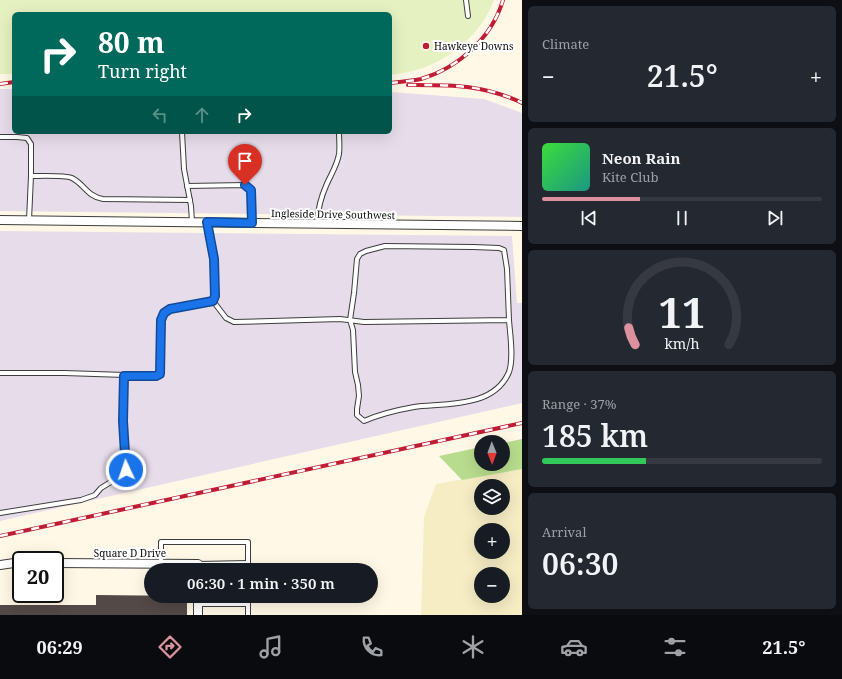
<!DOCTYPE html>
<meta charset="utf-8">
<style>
body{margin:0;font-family:"Noto Serif",serif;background:#242831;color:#f1f3f6;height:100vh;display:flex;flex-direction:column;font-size:15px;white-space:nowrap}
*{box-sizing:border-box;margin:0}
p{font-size:13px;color:#9ea1a6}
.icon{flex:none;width:22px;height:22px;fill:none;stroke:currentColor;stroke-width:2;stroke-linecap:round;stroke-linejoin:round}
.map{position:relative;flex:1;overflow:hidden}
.sheet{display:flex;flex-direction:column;gap:6px;padding:6px;background:#0d0f14;width:320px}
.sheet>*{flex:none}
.banner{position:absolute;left:12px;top:12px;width:380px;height:122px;border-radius:6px;box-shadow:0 4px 16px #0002;background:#00695c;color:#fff;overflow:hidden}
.needle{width:26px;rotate:179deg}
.tools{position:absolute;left:474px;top:435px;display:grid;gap:8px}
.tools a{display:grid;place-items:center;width:36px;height:36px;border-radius:50%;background:#171b24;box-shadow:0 4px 16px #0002;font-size:20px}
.speed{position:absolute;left:12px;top:551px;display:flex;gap:8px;font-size:20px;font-weight:700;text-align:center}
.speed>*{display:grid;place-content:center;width:52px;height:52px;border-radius:50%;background:#171b24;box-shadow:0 4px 16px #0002;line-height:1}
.speed .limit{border:2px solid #111;border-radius:6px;background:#fff;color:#111}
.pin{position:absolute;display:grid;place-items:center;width:34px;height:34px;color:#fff;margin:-41px -17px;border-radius:50% 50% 50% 0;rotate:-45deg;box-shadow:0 0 4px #0007}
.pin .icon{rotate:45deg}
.me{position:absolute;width:44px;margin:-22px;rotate:357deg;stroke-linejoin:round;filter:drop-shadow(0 0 3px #0008)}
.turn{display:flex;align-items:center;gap:14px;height:84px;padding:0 20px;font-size:18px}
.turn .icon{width:52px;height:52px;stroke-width:2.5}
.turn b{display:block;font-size:28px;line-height:34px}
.lanes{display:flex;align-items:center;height:38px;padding:0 20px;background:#0003;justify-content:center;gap:20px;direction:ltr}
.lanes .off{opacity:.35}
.big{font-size:30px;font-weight:600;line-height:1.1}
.sheet .card{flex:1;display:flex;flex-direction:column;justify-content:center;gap:6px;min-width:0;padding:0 14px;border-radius:6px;background:#242831}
.sheet .dial{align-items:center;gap:0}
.dial svg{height:104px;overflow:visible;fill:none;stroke:#363941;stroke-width:7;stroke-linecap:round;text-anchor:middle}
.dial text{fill:#f1f3f6;stroke:none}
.song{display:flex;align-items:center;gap:12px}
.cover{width:48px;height:48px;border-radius:6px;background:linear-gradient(135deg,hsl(120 70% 55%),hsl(170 70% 35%))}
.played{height:4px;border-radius:2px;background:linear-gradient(90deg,#db929e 35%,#363941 35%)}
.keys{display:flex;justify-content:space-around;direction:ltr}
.heat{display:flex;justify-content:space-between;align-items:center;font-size:22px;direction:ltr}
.charge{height:6px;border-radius:3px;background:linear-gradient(90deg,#34c759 37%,#363941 0)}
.trip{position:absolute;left:144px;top:563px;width:234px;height:40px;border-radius:20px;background:#171b24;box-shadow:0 4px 16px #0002;font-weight:600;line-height:40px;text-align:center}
.tabs{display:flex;height:64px;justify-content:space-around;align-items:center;background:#090b0e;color:#9ea1a6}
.tabs .icon{width:28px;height:28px}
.tabs .selected{color:#db929e}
.tabs b{font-size:18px;color:#f1f3f6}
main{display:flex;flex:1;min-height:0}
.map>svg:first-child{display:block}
.industrial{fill:#e7dcea}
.farmland{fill:#f6edc5;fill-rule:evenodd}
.forest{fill:#b8dc8d}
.pitch{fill:#e5f1c1}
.building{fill:#534946}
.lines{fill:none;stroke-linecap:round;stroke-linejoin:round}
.lane-casing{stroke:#3d3d3d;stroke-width:6}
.street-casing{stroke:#3d3d3d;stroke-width:10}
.lane{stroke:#fff;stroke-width:4}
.street{stroke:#fff;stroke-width:8}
.rail-casing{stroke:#c01c33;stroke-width:4}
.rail{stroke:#fff;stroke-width:2.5;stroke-dasharray:8;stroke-linecap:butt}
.route-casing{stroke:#114b97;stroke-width:10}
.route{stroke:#1a73e8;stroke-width:7}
.poi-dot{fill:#c01c33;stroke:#fff;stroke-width:1.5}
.labels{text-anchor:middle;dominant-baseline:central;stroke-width:4;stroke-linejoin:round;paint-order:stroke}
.poi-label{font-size:10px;fill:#0a0a0a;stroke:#fff;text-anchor:start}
.street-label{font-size:10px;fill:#0a0a0a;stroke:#fff}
</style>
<main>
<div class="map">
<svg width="522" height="615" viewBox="0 0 522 615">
<rect width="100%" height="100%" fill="#fff8e6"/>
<g class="industrial">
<polygon points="0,89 14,89 14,132 390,132 390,92 484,99 522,113 522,217 0,211"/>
<polygon points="0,231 512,236 517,303 522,303 522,403 0,521"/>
</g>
<path class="farmland" d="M522,469V615H421L424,517L436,484ZM481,486H503V508H481ZM481,530H503V552H481ZM481,574H503V596H481Z"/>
<polygon class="forest" points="522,439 522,469 462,480 439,456 481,447 481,464 503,464 503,443"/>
<path class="pitch" d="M0,0H494C482,32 455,56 423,68C413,72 401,73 390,75V14H14V74H0Z"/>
<polygon class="building" points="96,595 187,596 187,615 0,615 0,605 96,605"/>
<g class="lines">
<defs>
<g id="lane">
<polyline points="466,0 468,16"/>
<polyline points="182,132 184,169 191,206 192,222"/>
<polyline points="0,137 17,137 27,138 31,144 31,176"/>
<polyline points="187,186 245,185 251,190 252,223"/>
<path d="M29,220L31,176C40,176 65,175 72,178C84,184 88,197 103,199L190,200"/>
<polyline points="207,222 214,259 215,296 213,301"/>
<path d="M317,223C318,210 320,199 326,186C330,176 337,166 339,154C340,147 339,139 339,132"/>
<path d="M213,301L226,318L234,322L340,319L364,322L509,320C510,334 514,358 509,372C494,408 446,403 414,407C397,410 380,414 364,421L357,415V409L359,396L358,385L355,372L353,330L350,320L354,293L357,259L360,254L366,251L385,246L473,247L499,248L504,250L507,269L509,320"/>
<polyline points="0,373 64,373 156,376 160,373 161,320 164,313 171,309 213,301"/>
<polyline points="0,513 81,500 95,495 101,488 124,474 126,470 123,421 124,376"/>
<polyline points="161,563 161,542 248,542 248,570"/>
<polyline points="198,564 248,563"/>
<polyline points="248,596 248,615"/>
<polyline points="198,604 248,604"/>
</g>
<g id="street">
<polyline points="0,220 522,226"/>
<polyline points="55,563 198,564 198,570"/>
<polyline points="0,565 21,562"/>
<polyline points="198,615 198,596"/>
</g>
</defs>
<use href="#lane" class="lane-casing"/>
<use href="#street" class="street-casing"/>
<use href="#lane" class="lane"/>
<use href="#street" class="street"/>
<defs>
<g id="rail">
<path d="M390,83C400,82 411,81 421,79C458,68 492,38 503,0"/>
<polyline points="0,84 14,82"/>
<path d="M408,85C450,85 483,84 522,103"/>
<polyline points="0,536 522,423"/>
</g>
</defs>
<use href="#rail" class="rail-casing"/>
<use href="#rail" class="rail"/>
</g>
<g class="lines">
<defs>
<polyline id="route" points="126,470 123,421 124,376 156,376 160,374 161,320 164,313 170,309 213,301 215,296 214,259 207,222 252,223 251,190 245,185"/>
</defs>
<use href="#route" class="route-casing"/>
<use href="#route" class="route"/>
</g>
<circle class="poi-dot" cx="426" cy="46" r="4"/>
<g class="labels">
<g class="poi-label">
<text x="434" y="46">Hawkeye Downs</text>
</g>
<g class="street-label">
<text transform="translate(333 214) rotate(1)">Ingleside Drive Southwest</text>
<text x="130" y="553">Square D Drive</text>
</g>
</g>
</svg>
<div class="tools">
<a><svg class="needle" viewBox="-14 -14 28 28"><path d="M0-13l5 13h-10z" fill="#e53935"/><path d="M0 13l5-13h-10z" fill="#9ea1a6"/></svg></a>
<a><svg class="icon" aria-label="layers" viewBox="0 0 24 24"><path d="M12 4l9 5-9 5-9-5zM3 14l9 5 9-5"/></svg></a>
<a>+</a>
<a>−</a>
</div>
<div class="speed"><div class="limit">20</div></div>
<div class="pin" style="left:245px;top:185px;background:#d93025"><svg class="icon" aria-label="arrive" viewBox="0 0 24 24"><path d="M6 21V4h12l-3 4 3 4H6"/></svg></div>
<svg class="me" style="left:126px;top:470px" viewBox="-20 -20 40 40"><circle r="17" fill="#1a73e8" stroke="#fff" stroke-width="3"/><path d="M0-11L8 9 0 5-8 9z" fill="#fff"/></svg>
<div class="trip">06:30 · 1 min · 350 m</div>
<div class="banner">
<div class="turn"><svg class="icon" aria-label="right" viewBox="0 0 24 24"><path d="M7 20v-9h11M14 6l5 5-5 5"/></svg><div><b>80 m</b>Turn right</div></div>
<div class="lanes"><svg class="icon off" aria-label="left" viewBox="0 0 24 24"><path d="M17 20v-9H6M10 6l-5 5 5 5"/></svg><svg class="icon off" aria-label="ahead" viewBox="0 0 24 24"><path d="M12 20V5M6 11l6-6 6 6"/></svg><svg class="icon" aria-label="right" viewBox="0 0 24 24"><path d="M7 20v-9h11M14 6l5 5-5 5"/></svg></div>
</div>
</div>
<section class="sheet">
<div class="card"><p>Climate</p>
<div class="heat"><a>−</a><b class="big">21.5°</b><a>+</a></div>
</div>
<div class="card">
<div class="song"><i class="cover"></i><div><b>Neon Rain</b><p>Kite Club</p></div></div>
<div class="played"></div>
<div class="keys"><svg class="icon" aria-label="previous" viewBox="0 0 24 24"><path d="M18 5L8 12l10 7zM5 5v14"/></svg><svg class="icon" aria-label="pause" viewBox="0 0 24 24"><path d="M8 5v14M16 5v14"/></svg><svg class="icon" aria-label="next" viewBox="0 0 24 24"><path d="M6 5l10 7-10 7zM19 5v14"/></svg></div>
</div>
<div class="card dial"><svg viewBox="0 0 100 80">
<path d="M14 69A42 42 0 1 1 86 69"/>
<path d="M14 69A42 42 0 0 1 9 56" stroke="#db929e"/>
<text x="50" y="56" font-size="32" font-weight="700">11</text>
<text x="50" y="72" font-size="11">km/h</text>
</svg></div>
<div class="card"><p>Range · 37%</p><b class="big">185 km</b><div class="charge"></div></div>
<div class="card"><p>Arrival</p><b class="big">06:30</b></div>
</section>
</main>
<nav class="tabs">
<b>06:29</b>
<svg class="icon selected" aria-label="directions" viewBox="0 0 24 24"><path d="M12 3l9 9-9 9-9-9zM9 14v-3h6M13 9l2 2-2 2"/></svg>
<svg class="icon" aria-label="music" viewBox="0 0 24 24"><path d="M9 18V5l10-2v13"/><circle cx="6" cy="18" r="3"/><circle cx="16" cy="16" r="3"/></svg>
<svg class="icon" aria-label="phone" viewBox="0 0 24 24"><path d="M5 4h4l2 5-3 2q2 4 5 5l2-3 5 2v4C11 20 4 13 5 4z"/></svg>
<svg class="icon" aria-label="climate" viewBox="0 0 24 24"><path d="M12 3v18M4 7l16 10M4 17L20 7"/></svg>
<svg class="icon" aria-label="car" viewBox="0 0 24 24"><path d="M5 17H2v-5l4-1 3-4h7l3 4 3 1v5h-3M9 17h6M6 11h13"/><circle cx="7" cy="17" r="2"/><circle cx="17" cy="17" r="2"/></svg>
<svg class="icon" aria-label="filters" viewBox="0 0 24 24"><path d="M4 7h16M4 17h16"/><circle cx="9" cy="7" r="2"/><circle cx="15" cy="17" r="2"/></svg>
<b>21.5°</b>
</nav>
